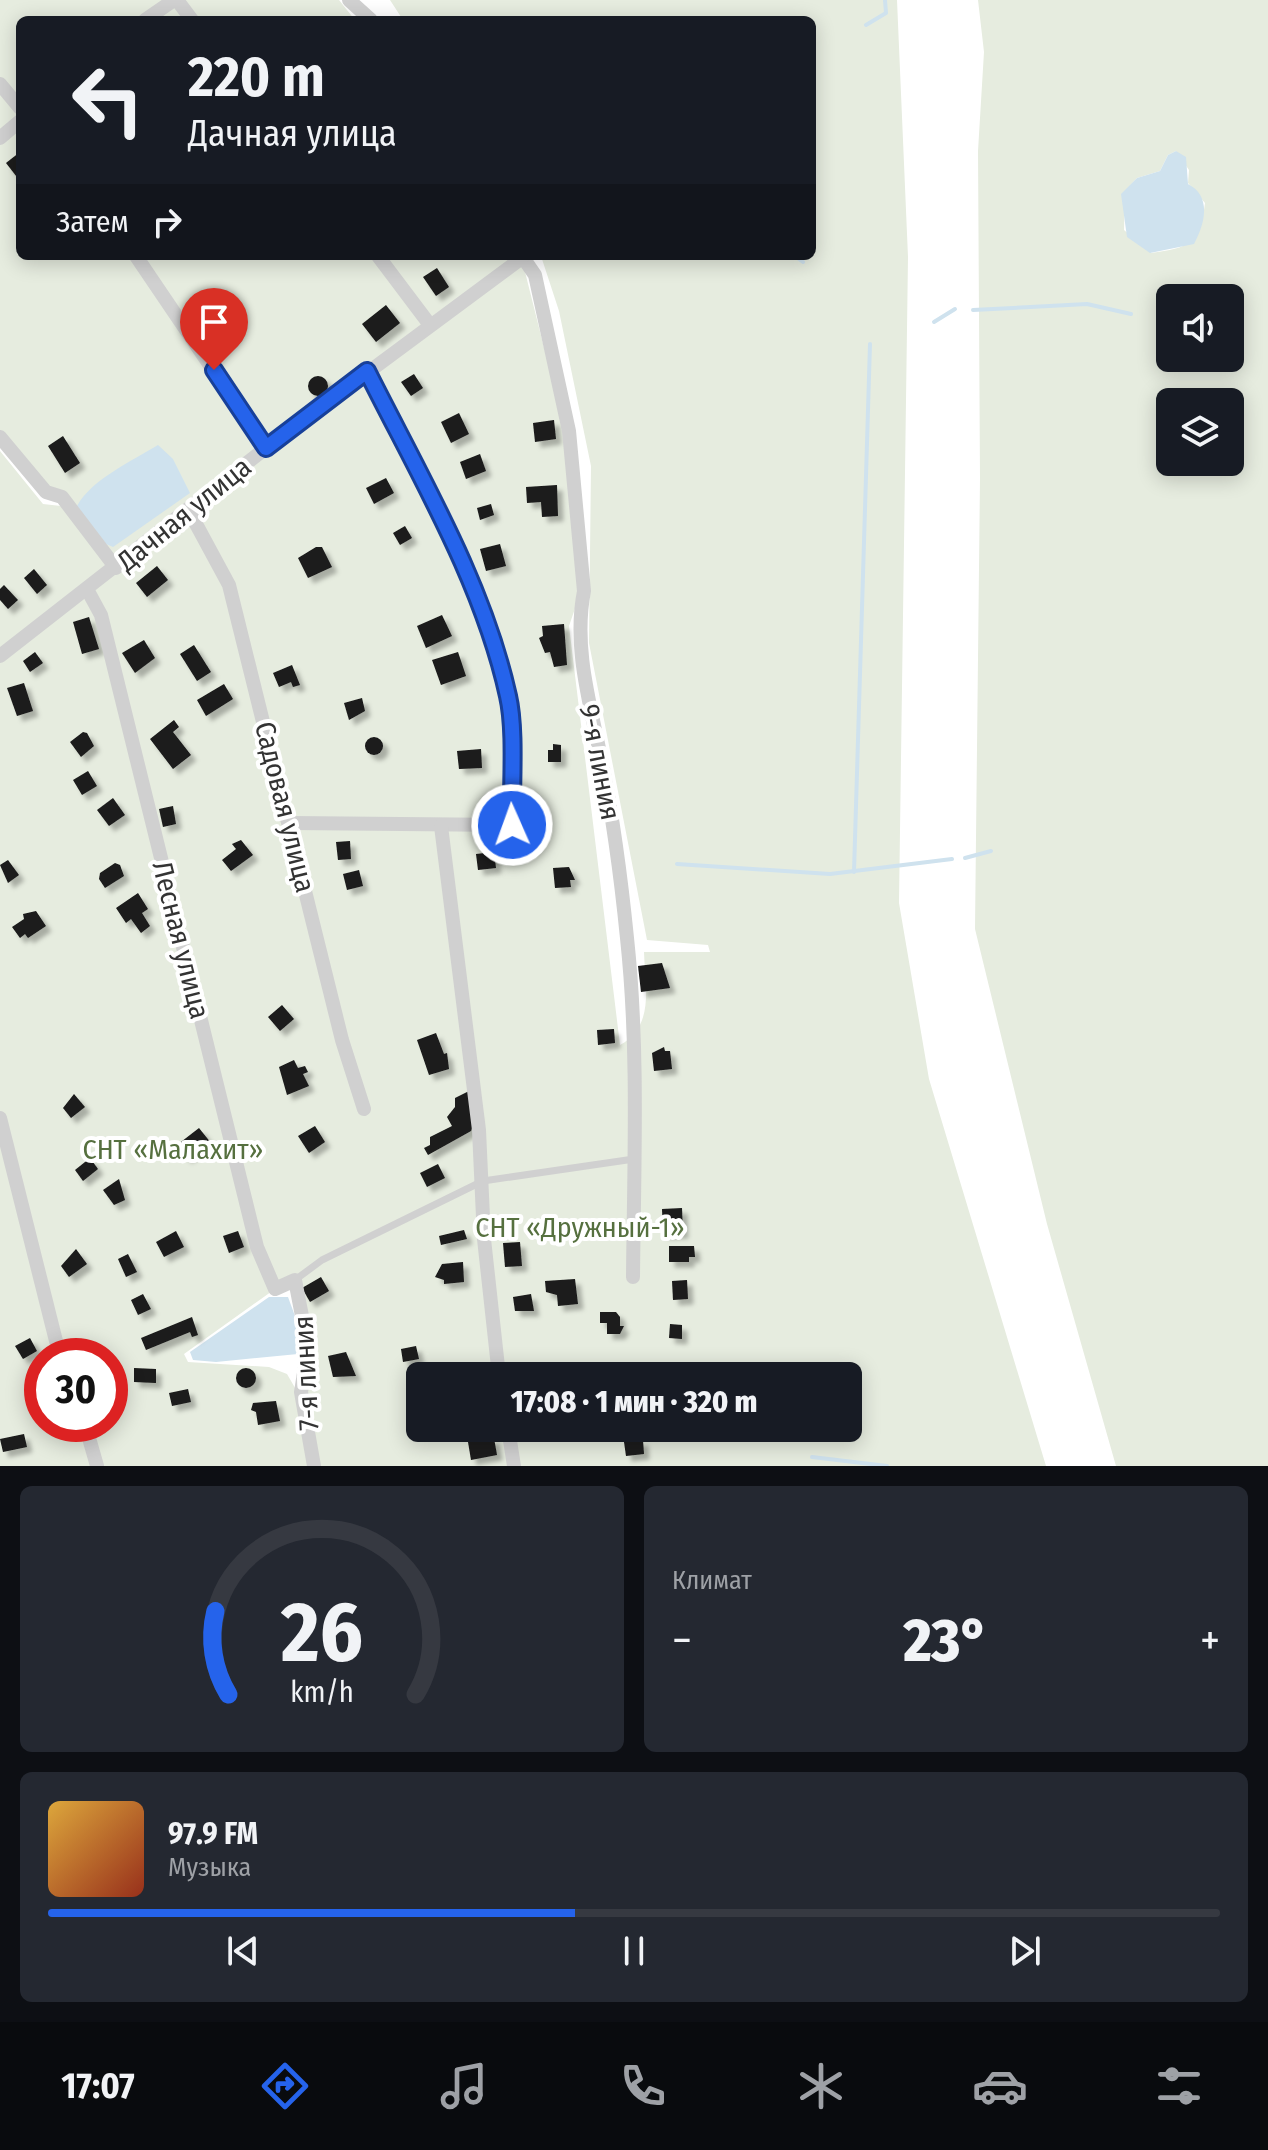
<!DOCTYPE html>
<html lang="ru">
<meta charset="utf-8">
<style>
body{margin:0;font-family:"Fira Sans Condensed",sans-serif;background:#242831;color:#f1f3f6;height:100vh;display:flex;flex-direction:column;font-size:30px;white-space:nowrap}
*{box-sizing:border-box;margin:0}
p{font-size:26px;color:#9ea1a6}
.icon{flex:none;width:44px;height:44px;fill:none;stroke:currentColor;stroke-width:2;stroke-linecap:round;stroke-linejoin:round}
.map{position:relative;height:1466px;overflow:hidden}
.details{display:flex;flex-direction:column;gap:20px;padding:20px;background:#0d0f14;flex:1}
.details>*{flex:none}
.top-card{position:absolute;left:16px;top:16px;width:800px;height:244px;border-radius:12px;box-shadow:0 4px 20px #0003;background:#171b24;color:#f1f3f6;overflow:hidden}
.fabs{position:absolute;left:1156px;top:284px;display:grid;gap:16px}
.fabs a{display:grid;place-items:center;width:88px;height:88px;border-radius:12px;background:#171b24;box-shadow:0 4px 20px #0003;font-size:40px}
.speed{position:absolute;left:24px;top:1338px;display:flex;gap:16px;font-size:40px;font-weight:700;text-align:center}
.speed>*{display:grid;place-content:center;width:104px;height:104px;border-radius:50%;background:#171b24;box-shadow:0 4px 20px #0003;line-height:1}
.speed .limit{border:12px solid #d22;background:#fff;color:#111}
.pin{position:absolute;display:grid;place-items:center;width:68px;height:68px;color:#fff;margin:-82px -34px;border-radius:50% 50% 50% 0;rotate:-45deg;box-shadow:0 0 8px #0007}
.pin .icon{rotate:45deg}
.me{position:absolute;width:88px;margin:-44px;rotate:358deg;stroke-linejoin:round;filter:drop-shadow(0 0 6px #0008)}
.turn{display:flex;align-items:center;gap:28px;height:168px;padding:0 40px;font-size:36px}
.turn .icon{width:104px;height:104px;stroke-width:2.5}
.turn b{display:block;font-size:56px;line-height:68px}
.then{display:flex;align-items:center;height:76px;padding:0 40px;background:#0003;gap:16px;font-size:30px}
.big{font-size:60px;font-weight:800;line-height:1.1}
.details .tile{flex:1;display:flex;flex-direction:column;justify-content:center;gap:12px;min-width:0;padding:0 28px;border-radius:12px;background:#242831}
.details .dial{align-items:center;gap:0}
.dial svg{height:208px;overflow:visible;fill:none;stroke:#363941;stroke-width:7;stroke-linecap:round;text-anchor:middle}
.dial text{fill:#f1f3f6;stroke:none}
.song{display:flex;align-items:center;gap:24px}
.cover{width:96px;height:96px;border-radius:12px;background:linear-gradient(135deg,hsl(40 70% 55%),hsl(10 70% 35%))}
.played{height:8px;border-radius:4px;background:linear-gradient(90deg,#2563eb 45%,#363941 45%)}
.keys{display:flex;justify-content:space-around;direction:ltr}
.heat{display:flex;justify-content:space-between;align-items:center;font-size:44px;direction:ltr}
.details .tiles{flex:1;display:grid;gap:20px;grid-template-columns:1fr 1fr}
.tile:last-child{grid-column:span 2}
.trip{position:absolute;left:406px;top:1362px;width:456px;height:80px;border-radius:12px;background:#171b24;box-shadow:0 4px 20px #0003;font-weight:800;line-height:80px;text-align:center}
.tabs{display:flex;height:128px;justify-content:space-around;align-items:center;background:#090b0e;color:#9ea1a6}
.tabs .icon{width:56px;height:56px}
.tabs .current{color:#2563eb}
.tabs b{font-size:36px;color:#f1f3f6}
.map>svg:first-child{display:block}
.green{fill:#e6ecdf;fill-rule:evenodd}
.water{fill:#cfe2ee}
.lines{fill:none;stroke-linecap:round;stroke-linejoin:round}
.stream{stroke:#cfe2ee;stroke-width:4}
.building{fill:#1a1a1a;filter:url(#shadow)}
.lane{stroke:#d0d0d0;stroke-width:7}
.street{stroke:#d0d0d0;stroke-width:14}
.route-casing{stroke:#184099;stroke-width:20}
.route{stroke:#2563eb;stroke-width:14}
.labels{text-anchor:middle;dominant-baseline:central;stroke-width:8;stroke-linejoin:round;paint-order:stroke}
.street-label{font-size:28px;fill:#333;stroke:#fff}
.park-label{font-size:28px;fill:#56703f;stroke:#fff}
</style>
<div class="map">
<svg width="1268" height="1466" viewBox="0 0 1268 1466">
<defs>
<filter id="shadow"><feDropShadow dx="5.5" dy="5.5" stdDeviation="2" flood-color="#0004"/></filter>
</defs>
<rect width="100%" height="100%" fill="#fff"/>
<g class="green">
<path d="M0,0H339L355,20H20V256H521L558,403L570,420L582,588L569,626L620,1045C655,1026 645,987 644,952H710L708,945L647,940L589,643L591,466L559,311L541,256H812V20H403L390,0H897L908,257L899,903L929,1079L1046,1466H0V451L43,504L61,506L62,498L46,492L0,437ZM295,1281L308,1347L298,1393L287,1374L269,1367L188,1362L184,1354L275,1289ZM42,1356H110V1424H42ZM420,1376H848V1428H420Z"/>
<path d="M978,0H1268V1466H1116L1047,1224L975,929L980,478L978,151L984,52ZM1176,151L1189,170L1188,183L1205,203C1200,244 1189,248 1151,253L1124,230L1125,191L1137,178L1160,171L1168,155ZM1170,298H1230V358H1170ZM1170,402H1230V462H1170Z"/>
</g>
<g class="water">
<path d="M1176,151L1186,157L1188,184C1211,196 1206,222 1194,244L1150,253L1127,237L1121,194L1137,178L1160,171L1168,155Z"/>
<path d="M158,445L173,459L190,493L113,547L106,544L77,506C92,479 132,461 158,445Z"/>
<polygon points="269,1297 288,1297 295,1316 298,1354 216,1362 193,1360 190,1352"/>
</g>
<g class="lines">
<g class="stream">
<polyline points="866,25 886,13 885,0"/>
<polyline points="795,256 803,262"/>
<polyline points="973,310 1087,304 1131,314"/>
<polyline points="934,322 955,309"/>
<polyline points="965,858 991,851"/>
<polyline points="677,864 830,874 952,859"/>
<polyline points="854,872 870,344"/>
<polyline points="812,1457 887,1466"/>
</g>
</g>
<g class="building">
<polygon points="20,152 20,181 6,163"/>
<polygon points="437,268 449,287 436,296 423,277"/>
<polygon points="386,305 400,323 376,342 362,324"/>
<polygon points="414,374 423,388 411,396 401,382"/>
<circle cx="318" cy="386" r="10"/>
<polygon points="459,413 469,434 451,443 441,422"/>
<polygon points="554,420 556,439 535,442 533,423"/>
<polygon points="63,436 80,463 65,473 48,446"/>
<polygon points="480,454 486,471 466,479 460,462"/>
<polygon points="386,478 394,493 374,504 366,488"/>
<polygon points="557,485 558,516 542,517 541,502 527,503 526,487"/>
<polygon points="491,504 494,515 480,520 477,508"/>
<polygon points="405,526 412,538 400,545 393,533"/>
<polygon points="500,544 506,566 486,571 480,549"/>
<polygon points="316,547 322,547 332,567 308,578 298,558"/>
<polygon points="157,566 168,580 147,597 136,583"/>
<polygon points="34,569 47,585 37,594 24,578"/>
<polygon points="4,585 18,600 8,609 0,600 0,589"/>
<polygon points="442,615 452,636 426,648 417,626"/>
<polygon points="89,617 99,649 82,654 73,622"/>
<polygon points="564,624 567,665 554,667 550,652 545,653 539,638 543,636 542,626"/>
<polygon points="144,640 155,658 135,673 122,653"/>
<polygon points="194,645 211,672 197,681 180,654"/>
<polygon points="35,652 43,663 30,672 23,661"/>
<polygon points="458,652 466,676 441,685 432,660"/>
<polygon points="292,665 300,685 293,687 291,682 279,687 273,673"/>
<polygon points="24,683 33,711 17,716 7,688"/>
<polygon points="224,684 233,699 206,716 197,700"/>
<polygon points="362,698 365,711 349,720 344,703"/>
<polygon points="174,720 179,727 173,732 191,755 173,769 150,739"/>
<polygon points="83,732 87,733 94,746 81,757 70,742"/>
<circle cx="374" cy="746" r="9"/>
<polygon points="553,744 561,745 561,762 548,762 548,750 553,750"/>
<polygon points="481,749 482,768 459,769 457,751"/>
<polygon points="88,771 97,786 82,795 73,780"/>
<polygon points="113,798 125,815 109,826 97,810"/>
<polygon points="173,806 176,824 163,827 159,809"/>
<polygon points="241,840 253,855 231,871 222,860 236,849 232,844"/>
<polygon points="350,841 351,859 338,860 336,842"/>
<polygon points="494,852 496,868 478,870 476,854"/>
<polygon points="8,860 19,875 8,883 0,865"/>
<polygon points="115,863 120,865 124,876 105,888 99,879 100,873"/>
<polygon points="569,867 575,880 570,880 571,887 555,888 553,868"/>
<polygon points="359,870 363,886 347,890 343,874"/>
<polygon points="138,893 148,909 142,913 150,926 141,933 131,919 126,923 116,908"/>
<polygon points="36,911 46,926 28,938 25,934 20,938 12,927 24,919 23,914"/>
<polygon points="662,963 670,988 641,992 638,966"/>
<polygon points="282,1005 294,1019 280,1031 268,1017"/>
<polygon points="614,1029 615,1043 598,1045 597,1030"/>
<polygon points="436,1033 444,1054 447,1053 449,1069 429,1075 417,1040"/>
<polygon points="664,1047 665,1051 670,1051 672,1069 654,1071 652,1053"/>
<polygon points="294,1060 298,1068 305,1066 308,1072 303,1074 309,1086 287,1095 279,1067"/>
<polygon points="469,1091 476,1117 471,1131 428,1155 424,1148 430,1145 430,1137 452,1126 447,1117 455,1107 455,1098"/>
<polygon points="74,1094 85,1107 71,1118 63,1108"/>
<polygon points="315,1126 325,1142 309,1153 298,1136"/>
<polygon points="199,1128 211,1143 186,1158 177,1145"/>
<polygon points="90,1158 98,1169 83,1181 75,1170"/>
<polygon points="438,1164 445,1178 427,1187 420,1173"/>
<polygon points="119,1179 125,1200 114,1205 103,1190"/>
<polygon points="682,1208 683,1233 663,1234 662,1209"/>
<polygon points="464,1230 467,1239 441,1245 439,1236"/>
<polygon points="176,1231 184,1247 164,1257 156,1242"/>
<polygon points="238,1231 244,1247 229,1253 223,1236"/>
<polygon points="520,1242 522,1266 505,1267 503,1243"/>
<polygon points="669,1246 694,1246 695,1257 689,1257 689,1262 669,1262"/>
<polygon points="76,1249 87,1264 69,1277 61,1266"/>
<polygon points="128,1254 137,1272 126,1277 118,1259"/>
<polygon points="463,1262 464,1282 444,1284 444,1280 435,1277 442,1264"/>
<polygon points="321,1277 329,1291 310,1302 302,1288"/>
<polygon points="575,1279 578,1304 558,1306 557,1295 546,1292 545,1281"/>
<polygon points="687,1280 688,1299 673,1300 672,1281"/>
<polygon points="143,1294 151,1309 138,1315 131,1300"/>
<polygon points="531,1294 534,1311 515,1311 513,1297"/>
<polygon points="600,1312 616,1312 620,1317 620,1326 624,1326 620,1334 607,1334 607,1323 600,1323"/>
<polygon points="192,1317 198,1335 192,1337 190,1332 146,1350 141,1338"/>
<polygon points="670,1324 682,1325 682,1339 669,1338"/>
<polygon points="30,1338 37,1351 23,1359 15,1346"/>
<polygon points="416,1346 419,1359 403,1362 401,1349"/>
<polygon points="346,1352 356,1376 333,1377 328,1356"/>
<polygon points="134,1368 156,1369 156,1383 134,1382"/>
<circle cx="246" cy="1378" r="10"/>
<polygon points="188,1389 191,1402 172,1406 169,1393"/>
<polygon points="276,1401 280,1421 258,1425 256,1412 251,1410 253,1403"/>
<polygon points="24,1434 27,1447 3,1452 0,1439"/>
<polygon points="494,1438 497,1455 471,1460 468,1442"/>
<polygon points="643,1440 644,1454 626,1456 624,1442"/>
</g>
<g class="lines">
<polyline class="lane" points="295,1280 322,1260 483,1181 634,1159"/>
<g class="street">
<polyline points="177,0 192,20"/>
<polyline points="349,0 371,20"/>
<polyline points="145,20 174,0"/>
<polyline points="0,84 20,108"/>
<polyline points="0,138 20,121"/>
<polyline points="136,256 266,448"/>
<polyline points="378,256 430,325"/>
<path d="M522,256L535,275L569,431L584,591C573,647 590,703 601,758C613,817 621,878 627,938C639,1050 634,1164 633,1277"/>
<polyline points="0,437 46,492 62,497 116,568"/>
<polyline points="189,511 229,585 342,1040 364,1109"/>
<polyline points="88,591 101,615 257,1247 275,1289 295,1280 308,1347 301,1392 314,1466"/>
<polyline points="0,656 266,448 522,258"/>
<path d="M291,823L512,825C511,787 516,731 508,696C483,582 419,475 367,371"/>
<polyline points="441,826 479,1130 484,1239 499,1376"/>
<polyline points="0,1118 56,1341 63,1356"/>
<polyline points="85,1424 97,1466"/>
<polyline points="508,1428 514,1466"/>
</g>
</g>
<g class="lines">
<defs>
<path id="route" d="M214,370L266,448L367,371C419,475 483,582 508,696C516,731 511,787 512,825"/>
</defs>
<use href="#route" class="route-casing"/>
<use href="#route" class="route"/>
</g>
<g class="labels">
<g class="street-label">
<text transform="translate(184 514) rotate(-39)">Дачная улица</text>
<text transform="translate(600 762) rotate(79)">9-я линия</text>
<text transform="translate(285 807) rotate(76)">Садовая улица</text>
<text transform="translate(181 940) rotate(76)">Лесная улица</text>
<text transform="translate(306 1373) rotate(-93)">7-я линия</text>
</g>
<g class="park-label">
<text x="173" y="1149">СНТ «Малахит»</text>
<text x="580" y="1227">СНТ «Дружный-1»</text>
</g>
</g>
</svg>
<div class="fabs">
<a><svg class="icon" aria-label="sound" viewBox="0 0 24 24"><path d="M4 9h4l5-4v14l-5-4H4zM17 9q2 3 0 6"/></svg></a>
<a><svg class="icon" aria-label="layers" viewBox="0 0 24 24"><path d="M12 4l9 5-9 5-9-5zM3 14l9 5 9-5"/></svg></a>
</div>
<div class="speed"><div class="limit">30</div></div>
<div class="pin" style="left:214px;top:370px;background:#d93025"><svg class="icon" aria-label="arrive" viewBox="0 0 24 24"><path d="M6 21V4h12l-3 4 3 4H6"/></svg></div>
<svg class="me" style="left:512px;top:825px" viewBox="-20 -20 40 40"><circle r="17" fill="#2563eb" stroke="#fff" stroke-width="3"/><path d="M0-11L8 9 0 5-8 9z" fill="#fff"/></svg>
<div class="trip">17:08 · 1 мин · 320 m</div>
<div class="top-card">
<div class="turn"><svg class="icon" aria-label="left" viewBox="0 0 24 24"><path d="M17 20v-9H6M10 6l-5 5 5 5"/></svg><div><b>220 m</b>Дачная улица</div></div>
<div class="then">Затем<svg class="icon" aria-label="right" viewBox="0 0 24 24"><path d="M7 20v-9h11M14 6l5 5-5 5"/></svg></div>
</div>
</div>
<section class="details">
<div class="tiles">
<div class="tile dial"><svg viewBox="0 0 100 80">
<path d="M14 69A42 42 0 1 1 86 69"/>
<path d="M14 69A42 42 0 0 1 9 37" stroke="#2563eb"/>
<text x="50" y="56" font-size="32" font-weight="700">26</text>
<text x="50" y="72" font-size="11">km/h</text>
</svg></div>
<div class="tile"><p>Климат</p>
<div class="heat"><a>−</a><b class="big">23°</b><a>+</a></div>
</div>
<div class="tile">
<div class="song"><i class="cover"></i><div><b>97.9 FM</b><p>Музыка</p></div></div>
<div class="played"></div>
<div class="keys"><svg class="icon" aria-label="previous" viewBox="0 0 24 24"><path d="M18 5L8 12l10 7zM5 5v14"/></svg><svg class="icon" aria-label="pause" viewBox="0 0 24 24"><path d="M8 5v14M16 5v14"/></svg><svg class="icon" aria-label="next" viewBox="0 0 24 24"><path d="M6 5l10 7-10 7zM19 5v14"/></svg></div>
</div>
</div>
</section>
<nav class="tabs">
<b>17:07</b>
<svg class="icon current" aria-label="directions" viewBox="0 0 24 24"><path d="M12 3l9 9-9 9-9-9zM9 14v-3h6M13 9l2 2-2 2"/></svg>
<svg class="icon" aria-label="music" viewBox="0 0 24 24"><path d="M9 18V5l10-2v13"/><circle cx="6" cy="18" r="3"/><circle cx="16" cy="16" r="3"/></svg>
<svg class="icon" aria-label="phone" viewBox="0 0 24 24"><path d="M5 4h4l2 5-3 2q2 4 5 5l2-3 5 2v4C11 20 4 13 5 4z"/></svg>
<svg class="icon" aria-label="climate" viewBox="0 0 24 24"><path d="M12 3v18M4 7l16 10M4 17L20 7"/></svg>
<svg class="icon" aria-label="car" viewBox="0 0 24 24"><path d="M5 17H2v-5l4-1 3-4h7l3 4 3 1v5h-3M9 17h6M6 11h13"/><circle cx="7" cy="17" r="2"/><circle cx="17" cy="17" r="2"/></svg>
<svg class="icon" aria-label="filters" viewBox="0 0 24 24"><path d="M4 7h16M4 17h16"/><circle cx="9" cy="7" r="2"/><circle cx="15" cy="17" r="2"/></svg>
</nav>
